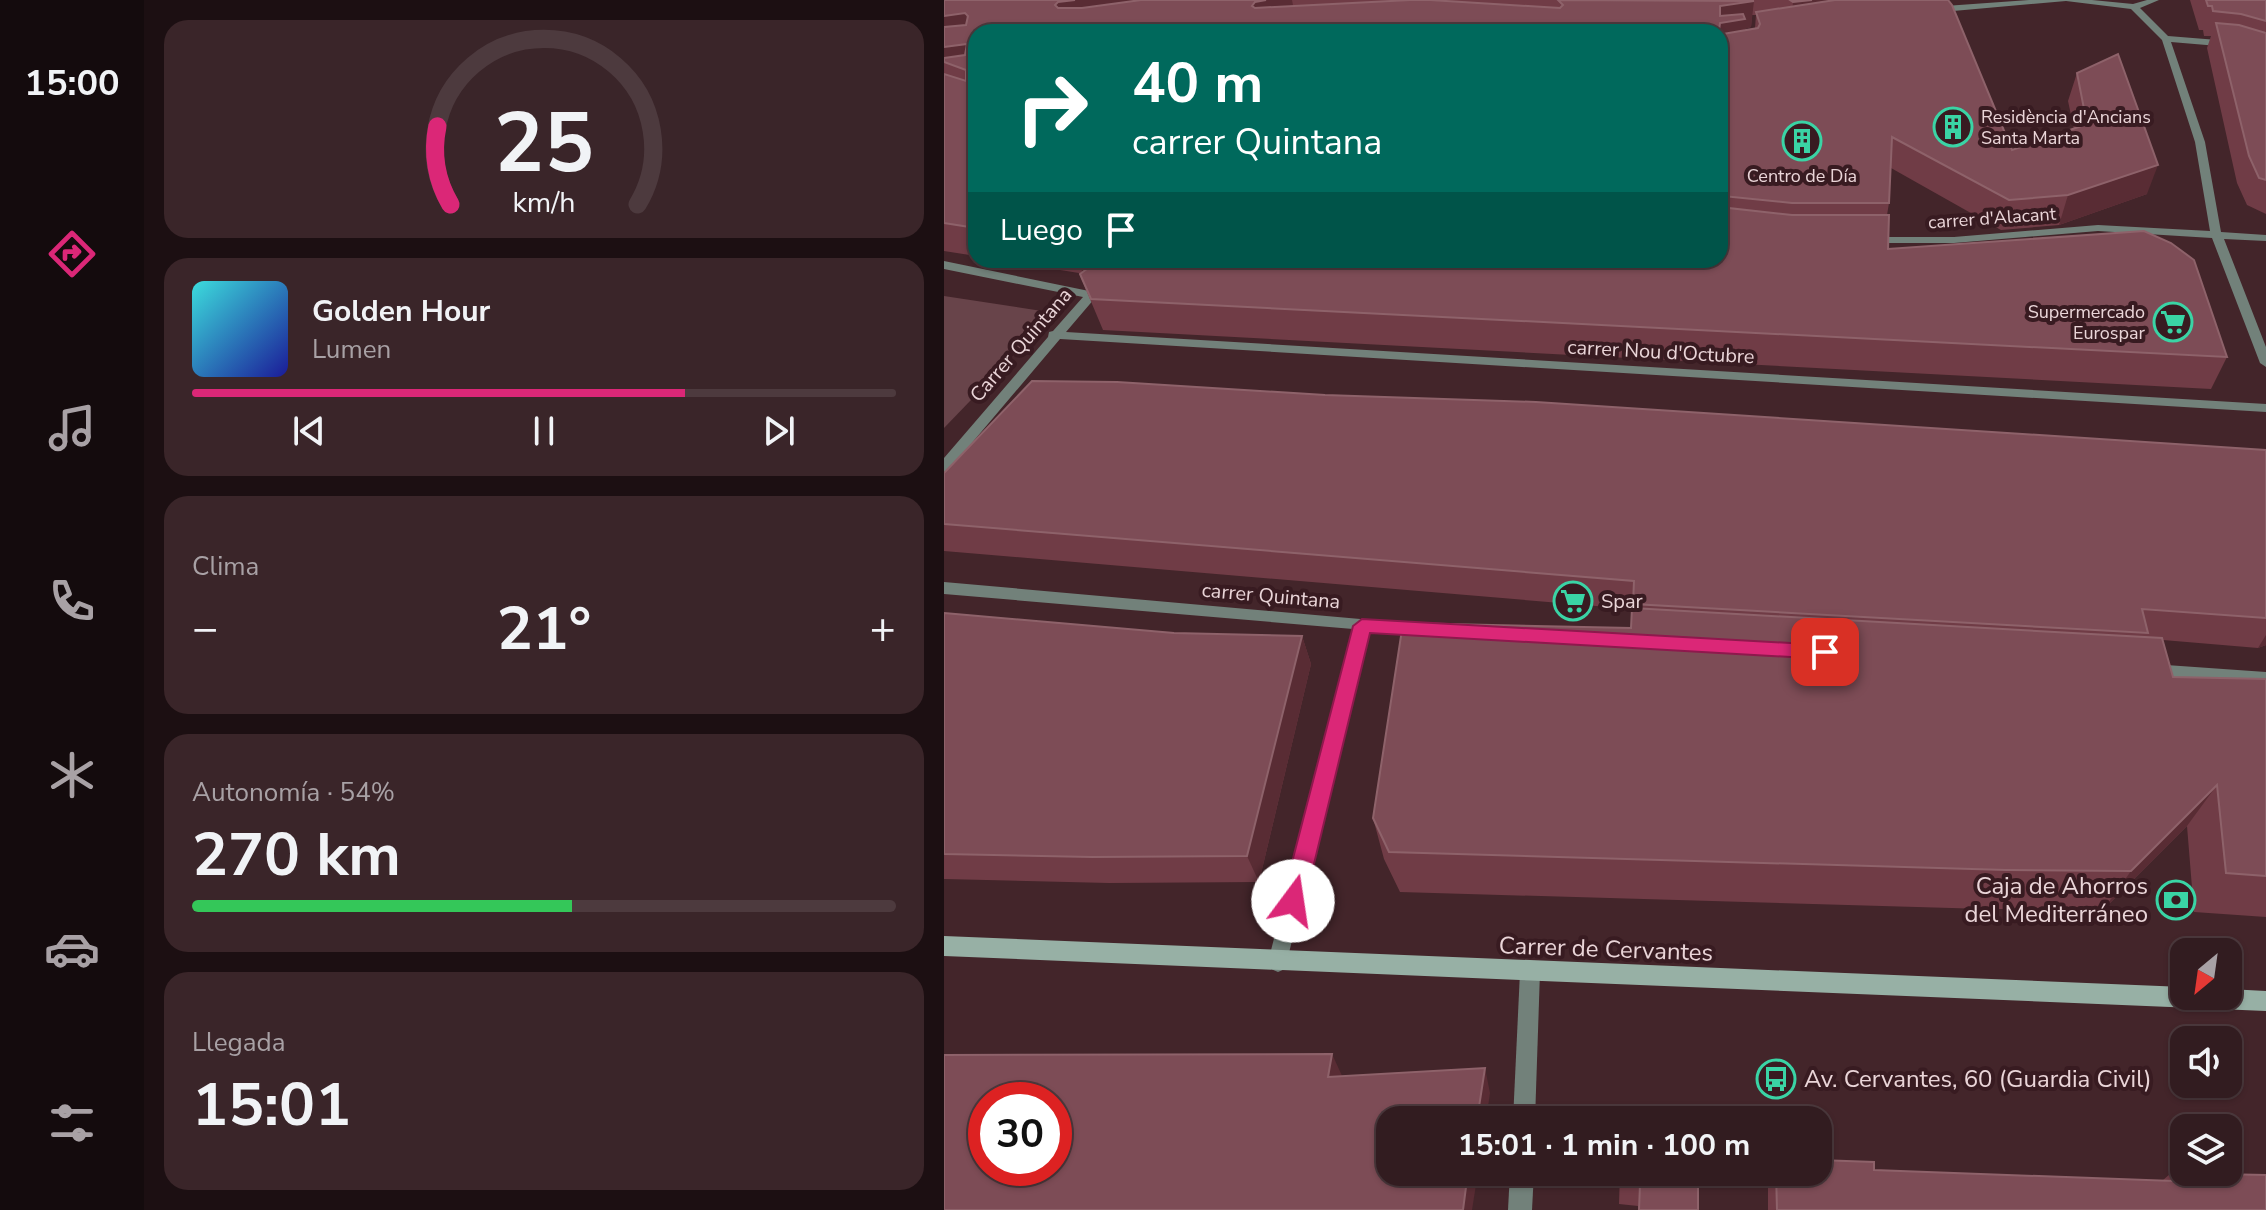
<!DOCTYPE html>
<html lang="es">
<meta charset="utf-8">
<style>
body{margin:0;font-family:"Nunito Sans",sans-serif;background:#3a2529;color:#f1f3f6;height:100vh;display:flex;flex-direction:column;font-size:30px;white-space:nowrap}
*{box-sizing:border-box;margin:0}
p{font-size:26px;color:#a8a1a5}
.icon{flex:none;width:44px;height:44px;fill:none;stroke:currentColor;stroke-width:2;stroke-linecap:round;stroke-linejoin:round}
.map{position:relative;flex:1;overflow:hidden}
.sheet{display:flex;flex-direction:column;gap:20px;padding:20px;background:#1c0f12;width:800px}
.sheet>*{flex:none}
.top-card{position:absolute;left:24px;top:24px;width:760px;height:244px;border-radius:24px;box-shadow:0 2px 6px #0004,0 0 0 2px #4d3a3e;background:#00695c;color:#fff;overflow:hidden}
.needle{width:52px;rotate:209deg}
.buttons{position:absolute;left:1226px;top:938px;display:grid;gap:16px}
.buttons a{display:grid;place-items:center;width:72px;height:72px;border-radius:16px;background:#321c20;box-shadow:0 2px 6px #0004,0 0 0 2px #4d3a3e;font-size:40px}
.speed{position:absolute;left:24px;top:1082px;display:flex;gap:16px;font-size:40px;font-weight:700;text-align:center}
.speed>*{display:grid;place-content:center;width:104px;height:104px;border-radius:50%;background:#321c20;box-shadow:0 2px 6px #0004,0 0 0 2px #4d3a3e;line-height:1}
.speed .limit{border:12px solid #d22;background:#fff;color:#111}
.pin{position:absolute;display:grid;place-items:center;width:68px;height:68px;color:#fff;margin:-34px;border-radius:16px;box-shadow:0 4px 12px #0006}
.me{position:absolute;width:88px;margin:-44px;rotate:14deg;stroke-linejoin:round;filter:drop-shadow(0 0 6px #0008)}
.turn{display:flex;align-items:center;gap:28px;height:168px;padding:0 32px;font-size:36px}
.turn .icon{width:104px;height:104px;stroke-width:2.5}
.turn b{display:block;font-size:56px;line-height:68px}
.then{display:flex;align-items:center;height:76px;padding:0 32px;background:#0003;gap:16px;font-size:30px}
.big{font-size:60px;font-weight:700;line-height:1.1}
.sheet .card{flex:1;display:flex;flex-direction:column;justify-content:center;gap:12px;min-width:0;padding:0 28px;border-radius:24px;background:#3a2529}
.sheet .dial{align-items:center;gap:0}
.dial svg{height:208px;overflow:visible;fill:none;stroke:#4d3a3e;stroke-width:7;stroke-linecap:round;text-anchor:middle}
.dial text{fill:#f1f3f6;stroke:none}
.song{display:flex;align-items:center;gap:24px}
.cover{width:96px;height:96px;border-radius:12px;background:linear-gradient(135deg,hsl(180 70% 55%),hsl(240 70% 35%))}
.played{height:8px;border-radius:4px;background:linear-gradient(90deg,#db2777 70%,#4d3a3e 70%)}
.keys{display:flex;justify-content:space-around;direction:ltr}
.heat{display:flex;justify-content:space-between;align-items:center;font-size:44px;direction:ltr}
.charge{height:12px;border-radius:6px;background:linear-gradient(90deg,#34c759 54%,#4d3a3e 0)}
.trip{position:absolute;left:432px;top:1106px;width:456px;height:80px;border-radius:24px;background:#321c20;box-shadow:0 2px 6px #0004,0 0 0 2px #4d3a3e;font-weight:700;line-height:80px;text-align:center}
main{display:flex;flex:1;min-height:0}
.dock{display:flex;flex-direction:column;width:144px;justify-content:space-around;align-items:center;background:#140b0d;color:#a8a1a5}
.dock .icon{width:56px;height:56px}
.dock .active{color:#db2777}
.dock b{font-size:36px;color:#f1f3f6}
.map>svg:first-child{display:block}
.green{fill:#68444a}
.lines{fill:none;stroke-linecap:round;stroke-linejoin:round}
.street{fill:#72817a;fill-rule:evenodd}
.secondary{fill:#97b0a5;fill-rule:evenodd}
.wall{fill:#703c46;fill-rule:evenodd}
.shaded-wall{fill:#592c34}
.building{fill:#7d4c56;stroke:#8e626a;stroke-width:2;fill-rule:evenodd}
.route{fill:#db2777;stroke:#8e194d;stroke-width:2}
.labels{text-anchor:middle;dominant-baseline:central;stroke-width:8;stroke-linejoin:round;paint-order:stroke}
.far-poi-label{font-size:18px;fill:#ead5d8;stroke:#381b21;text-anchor:start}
.far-street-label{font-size:18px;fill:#ead5d8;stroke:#381b21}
.street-label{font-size:20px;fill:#ead5d8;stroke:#381b21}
.poi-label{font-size:20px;fill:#ead5d8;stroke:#381b21;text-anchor:start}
.near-poi-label{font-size:24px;fill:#ead5d8;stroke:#381b21;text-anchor:end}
.near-street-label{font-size:24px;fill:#ead5d8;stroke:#381b21}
</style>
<main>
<nav class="dock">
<b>15:00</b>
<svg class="icon active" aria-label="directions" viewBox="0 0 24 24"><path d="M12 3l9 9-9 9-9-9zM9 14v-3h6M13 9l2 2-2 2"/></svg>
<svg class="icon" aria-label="music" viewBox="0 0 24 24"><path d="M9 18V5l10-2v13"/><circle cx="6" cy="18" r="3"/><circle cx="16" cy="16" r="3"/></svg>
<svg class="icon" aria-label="phone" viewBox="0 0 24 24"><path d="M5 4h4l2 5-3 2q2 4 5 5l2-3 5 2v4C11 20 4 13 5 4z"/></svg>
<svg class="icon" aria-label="climate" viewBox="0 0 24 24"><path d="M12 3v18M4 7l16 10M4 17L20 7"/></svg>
<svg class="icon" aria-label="car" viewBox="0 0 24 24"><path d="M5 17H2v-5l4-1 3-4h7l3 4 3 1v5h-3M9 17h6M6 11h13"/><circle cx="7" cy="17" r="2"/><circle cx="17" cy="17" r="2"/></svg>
<svg class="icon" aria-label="filters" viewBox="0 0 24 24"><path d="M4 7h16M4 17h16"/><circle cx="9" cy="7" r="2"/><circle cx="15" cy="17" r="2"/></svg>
</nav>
<section class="sheet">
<div class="card dial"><svg viewBox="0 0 100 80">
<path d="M14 69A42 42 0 1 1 86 69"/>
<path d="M14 69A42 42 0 0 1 9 39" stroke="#db2777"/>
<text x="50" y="56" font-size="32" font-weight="700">25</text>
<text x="50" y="72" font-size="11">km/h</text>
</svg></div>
<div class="card">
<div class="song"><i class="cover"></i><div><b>Golden Hour</b><p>Lumen</p></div></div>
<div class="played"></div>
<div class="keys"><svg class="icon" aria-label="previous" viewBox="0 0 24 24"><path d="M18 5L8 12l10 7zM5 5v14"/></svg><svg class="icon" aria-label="pause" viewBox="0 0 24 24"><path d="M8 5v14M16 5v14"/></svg><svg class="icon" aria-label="next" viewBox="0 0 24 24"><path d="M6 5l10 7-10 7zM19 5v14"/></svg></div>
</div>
<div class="card"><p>Clima</p>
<div class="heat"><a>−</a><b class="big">21°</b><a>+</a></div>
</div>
<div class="card"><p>Autonomía · 54%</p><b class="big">270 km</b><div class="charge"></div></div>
<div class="card"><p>Llegada</p><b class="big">15:01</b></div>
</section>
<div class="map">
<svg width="1322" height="1210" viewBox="0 0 1322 1210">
<rect width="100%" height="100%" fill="#43252a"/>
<polygon class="green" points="0,296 111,313 0,428"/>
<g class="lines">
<g class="street">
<polygon points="1085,0 1148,0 1189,4 1203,0 1215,0 1196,8 1224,36 1286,41 1322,52 1322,58 1286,47 1227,42 1261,142 1277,232 1322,235 1322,241 1280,239 1322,347 1322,367 1316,363 1268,238 1154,231 1010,243 925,243 919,240 925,237 1010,237 1154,225 1266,231 1251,142 1218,40 1187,9 1122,1 987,13 983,10 987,7"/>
<polygon points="187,260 201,260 151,298 122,332 1322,404 1322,412 116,339 5,470 0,472 0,458 104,337 105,332 109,331 139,297 0,269 0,261 145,291"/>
<polygon points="0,582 484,625 486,629 484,633 478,635 425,631 341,969 334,972 327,969 324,962 409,629 0,594"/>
<polygon points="1208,664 1322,672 1322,686 1208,678 1202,676 1200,671 1202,666"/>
<polygon points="586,962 593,965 596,972 591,1120 569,1120 576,972 579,965"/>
<polygon points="566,1172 590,1172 588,1210 564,1210"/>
</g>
<polygon class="secondary" points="0,936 1240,987 1240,996 1284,996 1284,989 1322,991 1322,1011 0,956"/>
</g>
<g class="wall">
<path d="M0,0H1004L1068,150L1130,129L1124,101L1133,73L1203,194L1115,225L1057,230L947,168L945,203L943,215L944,249L1283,357L1267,389L159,330L135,273L54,260H776L32,32V256L0,251ZM808,15H812L811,28L800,30V29L807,27Z"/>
<polygon points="1246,0 1322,0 1322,214 1303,205 1293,183 1263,48 1267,36 1260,36 1259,30 1255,30"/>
<polygon points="1322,450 1322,645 1314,648 1219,640 1229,677 1322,679 1322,917 1250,912 1243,826 1160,909 1042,909 456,892 440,859 429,818 687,628 688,609 0,551 0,473"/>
<polygon points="0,613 230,633 358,636 367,664 315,882 165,883 0,879"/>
<polygon points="930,1170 1218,1181 1227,1173 1322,1210 824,1210 824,1180 826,1172"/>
<polygon points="676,1172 754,1210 694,1210 694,1206 675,1204"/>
</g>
<g class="shaded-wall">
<polygon points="131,0 348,0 352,21 123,29 111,5 114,2"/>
<polygon points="868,0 986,0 847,21 849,2"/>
<polygon points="810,1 807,27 800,29 798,46 774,32 776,6"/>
<polygon points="21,13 32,40 0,44 0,16"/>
<polygon points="23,44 22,70 0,62 0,47"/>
<polygon points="1214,165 1203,194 1115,225 1124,195"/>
<polygon points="134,260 182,260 144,288"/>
<polygon points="1322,635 1322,645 1314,648"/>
<polygon points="358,636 367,664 315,882 303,856"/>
<polygon points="1273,785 1243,826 1160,909 1187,871"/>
<polygon points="388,1054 400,1080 384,1077"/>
<polygon points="541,1068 546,1093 542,1120 533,1120"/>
<polygon points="524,1172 534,1172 528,1210 519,1210"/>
</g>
<g class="building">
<polygon points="0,0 131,0 114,2 111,5 114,8 138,8 197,0 322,0 311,2 308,6 311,8 466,0 486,0 616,8 619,5 614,0 810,1 776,6 776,16 799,14 801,19 776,23 775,31 779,34 814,28 816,24 812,12 891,0 1004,0 1008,5 1068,150 1143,124 1133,73 1174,54 1214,165 1124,195 1065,200 948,137 945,203 848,203 779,196 776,198 776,32 32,32 32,228 0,223 0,74 22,81 22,70 0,62 0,58 21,55 23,44 0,47 0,27 22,25 24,16 21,13 0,16"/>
<polygon points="846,0 868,0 849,2"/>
<polygon points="1262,0 1322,0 1322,21 1297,14 1269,11 1268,6 1264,6"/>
<polygon points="1272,23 1295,25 1322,33 1322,180 1315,178 1305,156"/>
<polygon points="776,204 776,207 848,215 945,215 944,249 1200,231 1227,243 1250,260 1283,357 147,299 136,274 155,260 776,260"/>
<polygon points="88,381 173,382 381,395 592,402 1322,450 1322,618 1198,609 1204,633 689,604 690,581 0,524 0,473"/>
<polygon points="688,608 1218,638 1229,677 1322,679 1322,876 1282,873 1273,785 1187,871 1062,870 445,852 429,818 459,623 687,628"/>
<polygon points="0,613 230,633 358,636 303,856 148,857 0,854"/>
<path d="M388,1054L384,1077L541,1068L533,1120H446V1172H524L519,1210H0V1055ZM42,1100H110V1168H42Z"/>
<polygon points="874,1160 930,1162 930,1170 1229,1181 1227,1173 1322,1175 1322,1210 833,1210 832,1172 874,1172"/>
<polygon points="676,1172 754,1172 754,1210 695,1210 696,1185 676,1183"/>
</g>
<polygon class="route" points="418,619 881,645 890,652 881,659 426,633 361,901 357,908 349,911 341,908 338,901 409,626"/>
<defs>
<symbol id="building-ring" viewBox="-11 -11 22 22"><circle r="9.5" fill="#381b21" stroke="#3ad4a5" stroke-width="1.5"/><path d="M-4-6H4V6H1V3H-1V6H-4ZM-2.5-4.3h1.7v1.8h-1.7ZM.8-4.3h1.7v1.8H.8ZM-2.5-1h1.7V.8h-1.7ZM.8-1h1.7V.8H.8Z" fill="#3ad4a5"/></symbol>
<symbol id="supermarket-ring" viewBox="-11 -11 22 22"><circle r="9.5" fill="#381b21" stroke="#3ad4a5" stroke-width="1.5"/><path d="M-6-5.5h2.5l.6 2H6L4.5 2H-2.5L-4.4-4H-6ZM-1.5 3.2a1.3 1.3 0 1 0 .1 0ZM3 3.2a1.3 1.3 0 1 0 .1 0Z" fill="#3ad4a5"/></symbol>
<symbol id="bank-ring" viewBox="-11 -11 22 22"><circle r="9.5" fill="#381b21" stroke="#3ad4a5" stroke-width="1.5"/><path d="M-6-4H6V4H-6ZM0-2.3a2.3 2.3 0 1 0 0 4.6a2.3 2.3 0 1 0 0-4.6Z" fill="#3ad4a5"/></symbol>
<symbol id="bus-ring" viewBox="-11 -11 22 22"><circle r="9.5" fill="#381b21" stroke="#3ad4a5" stroke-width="1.5"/><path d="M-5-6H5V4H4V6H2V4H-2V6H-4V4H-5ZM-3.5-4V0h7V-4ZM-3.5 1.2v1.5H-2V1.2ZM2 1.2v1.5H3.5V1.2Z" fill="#3ad4a5"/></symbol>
</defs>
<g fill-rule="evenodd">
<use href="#building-ring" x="987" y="105" width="44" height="44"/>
<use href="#building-ring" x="836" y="119" width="44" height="44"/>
<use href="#supermarket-ring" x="1207" y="300" width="44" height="44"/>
<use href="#supermarket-ring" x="607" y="579" width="44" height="44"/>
<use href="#bank-ring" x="1210" y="878" width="44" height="44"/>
<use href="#bus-ring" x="810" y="1057" width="44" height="44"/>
</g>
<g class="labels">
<g class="far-poi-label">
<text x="1037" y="117">Residència d'Ancians<tspan x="1037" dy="21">Santa Marta</tspan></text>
<text x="858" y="176" text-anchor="middle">Centro de Día</text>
<text x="1201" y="312" text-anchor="end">Supermercado<tspan x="1201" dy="21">Eurospar</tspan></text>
</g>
<g class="far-street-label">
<text transform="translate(1048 218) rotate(-4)">carrer d'Alacant</text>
</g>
<g class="street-label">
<text transform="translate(77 345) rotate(-49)">Carrer Quintana</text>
<text transform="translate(717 352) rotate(3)">carrer Nou d'Octubre</text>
<text transform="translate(327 596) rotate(5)">carrer Quintana</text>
</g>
<g class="poi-label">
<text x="657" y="601">Spar</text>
</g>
<g class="near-poi-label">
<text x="1204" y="886">Caja de Ahorros<tspan x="1204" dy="28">del Mediterráneo</tspan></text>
<text x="860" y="1079" text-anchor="start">Av. Cervantes, 60 (Guardia Civil)</text>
</g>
<g class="near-street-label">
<text transform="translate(662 949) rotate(2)">Carrer de Cervantes</text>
</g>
</g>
</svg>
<div class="buttons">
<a><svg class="needle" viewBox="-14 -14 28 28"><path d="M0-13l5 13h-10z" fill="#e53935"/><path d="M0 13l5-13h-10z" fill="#a8a1a5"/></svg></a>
<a><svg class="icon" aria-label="sound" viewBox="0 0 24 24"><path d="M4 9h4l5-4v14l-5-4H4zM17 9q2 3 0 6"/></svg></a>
<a><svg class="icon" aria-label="layers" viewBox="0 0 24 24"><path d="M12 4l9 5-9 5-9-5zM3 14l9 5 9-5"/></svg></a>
</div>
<div class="speed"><div class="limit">30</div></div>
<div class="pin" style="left:881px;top:652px;background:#d93025"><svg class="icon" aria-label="arrive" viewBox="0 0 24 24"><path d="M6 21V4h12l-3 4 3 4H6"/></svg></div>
<svg class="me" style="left:349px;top:901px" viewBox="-20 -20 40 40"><circle r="19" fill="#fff"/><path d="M0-13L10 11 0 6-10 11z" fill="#db2777"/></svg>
<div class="trip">15:01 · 1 min · 100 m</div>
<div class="top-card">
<div class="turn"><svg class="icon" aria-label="right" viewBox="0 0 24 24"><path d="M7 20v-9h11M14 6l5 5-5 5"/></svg><div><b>40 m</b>carrer Quintana</div></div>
<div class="then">Luego<svg class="icon" aria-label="arrive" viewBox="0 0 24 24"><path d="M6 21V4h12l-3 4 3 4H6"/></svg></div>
</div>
</div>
</main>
